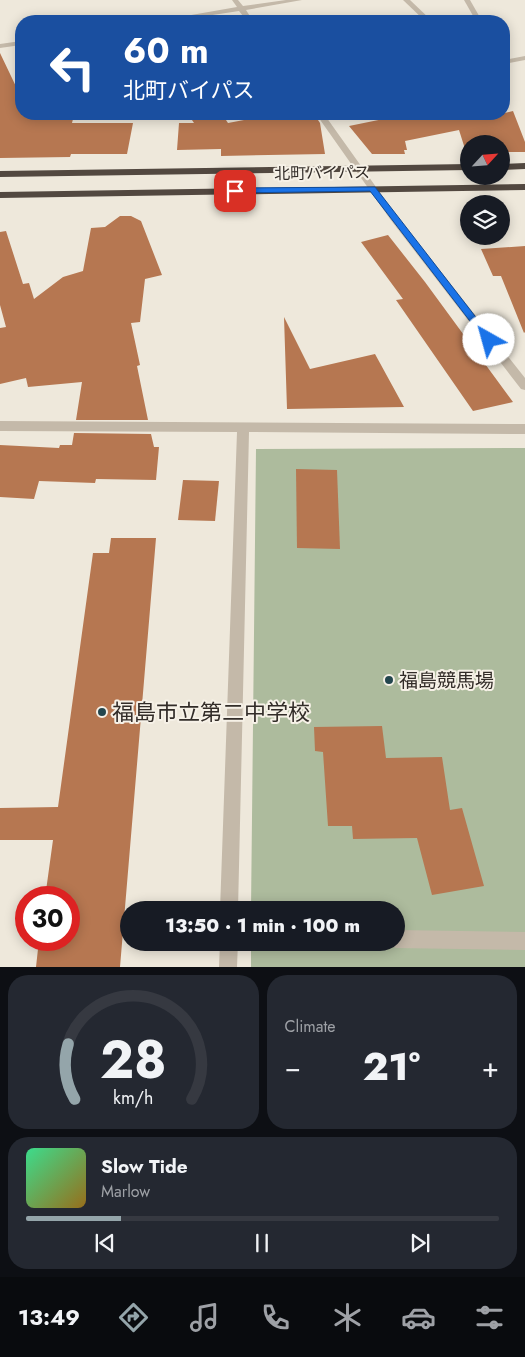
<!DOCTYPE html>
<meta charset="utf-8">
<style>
body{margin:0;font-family:Jost,"Noto Sans JP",sans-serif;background:#242831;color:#f1f3f6;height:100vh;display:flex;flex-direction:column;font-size:19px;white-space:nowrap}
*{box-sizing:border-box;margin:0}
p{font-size:16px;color:#9ea1a6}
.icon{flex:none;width:28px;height:28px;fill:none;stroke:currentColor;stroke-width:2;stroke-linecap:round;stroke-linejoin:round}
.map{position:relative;height:967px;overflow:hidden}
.details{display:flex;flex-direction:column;gap:8px;padding:8px;background:#0d0f14;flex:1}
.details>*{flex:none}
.hud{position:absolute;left:15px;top:15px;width:495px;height:105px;border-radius:20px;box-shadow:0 2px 12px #0003;background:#1a4fa0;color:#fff;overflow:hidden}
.needle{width:32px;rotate:64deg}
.fabs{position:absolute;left:460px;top:135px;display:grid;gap:10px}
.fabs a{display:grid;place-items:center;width:50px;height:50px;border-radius:50%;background:#171b24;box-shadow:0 2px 12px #0003;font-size:25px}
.speed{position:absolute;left:15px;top:886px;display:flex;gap:10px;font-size:25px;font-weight:700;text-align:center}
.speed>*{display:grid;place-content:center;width:65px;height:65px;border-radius:50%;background:#171b24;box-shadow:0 2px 12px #0003;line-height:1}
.speed .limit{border:8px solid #d22;background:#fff;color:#111}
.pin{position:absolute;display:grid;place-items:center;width:42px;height:42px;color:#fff;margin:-21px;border-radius:10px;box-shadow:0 2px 8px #0006}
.me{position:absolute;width:55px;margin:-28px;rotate:322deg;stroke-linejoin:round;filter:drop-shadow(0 0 4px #0008)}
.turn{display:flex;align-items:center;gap:18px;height:105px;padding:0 25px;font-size:22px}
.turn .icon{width:65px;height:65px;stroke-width:2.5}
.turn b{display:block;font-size:35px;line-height:42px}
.big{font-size:38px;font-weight:800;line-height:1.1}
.details .widget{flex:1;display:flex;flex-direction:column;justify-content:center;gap:8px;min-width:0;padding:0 18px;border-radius:20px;background:#242831}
.details .dial{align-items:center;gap:0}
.dial svg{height:130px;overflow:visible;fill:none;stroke:#363941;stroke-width:7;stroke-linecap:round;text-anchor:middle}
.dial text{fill:#f1f3f6;stroke:none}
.song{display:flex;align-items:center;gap:15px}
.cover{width:60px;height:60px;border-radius:8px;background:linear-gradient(135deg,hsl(150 70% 55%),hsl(40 70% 35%))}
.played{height:5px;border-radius:2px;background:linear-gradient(90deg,#94a5aa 20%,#363941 20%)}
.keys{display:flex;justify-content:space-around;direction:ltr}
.heat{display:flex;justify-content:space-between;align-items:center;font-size:28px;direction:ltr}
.details .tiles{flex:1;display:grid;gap:8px;grid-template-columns:1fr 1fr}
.widget:last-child{grid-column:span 2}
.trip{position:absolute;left:120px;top:901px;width:285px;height:50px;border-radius:25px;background:#171b24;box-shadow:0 2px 12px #0003;font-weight:800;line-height:50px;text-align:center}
.tabs{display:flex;height:80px;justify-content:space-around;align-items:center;background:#090b0e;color:#9ea1a6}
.tabs .icon{width:35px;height:35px}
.tabs .active{color:#94a5aa}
.tabs b{font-size:22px;color:#f1f3f6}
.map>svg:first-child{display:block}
.green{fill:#adbb9d}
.building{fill:#b67751}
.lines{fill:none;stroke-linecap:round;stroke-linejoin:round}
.minor{fill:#c4b9a9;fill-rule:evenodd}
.highway{fill:#524840;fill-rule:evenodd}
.route{fill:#1a73e8;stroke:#114b97}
.poi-dot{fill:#23464e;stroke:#f6f1e7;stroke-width:2}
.labels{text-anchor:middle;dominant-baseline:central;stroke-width:4;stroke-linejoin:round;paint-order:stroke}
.far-street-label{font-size:16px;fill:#322c28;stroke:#f6f1e7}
.poi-label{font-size:19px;fill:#322c28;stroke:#f6f1e7;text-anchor:start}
.near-poi-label{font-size:22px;fill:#322c28;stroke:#f6f1e7;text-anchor:start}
</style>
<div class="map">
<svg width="525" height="967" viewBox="0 0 525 967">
<rect width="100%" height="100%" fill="#eee8db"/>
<polygon class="green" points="525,448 525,967 251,967 251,943 396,942 396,910 251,910 256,449"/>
<g class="building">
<polygon points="0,53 21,97 21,114 74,115 72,123 133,123 127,154 71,154 70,157 0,158"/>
<polygon points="513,111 525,142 525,152 501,152 501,144 469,144 469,152 466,152 459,130 405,141 407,150 404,150 405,154 372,154 349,126 408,114 478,114 478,119"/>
<polygon points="188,114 222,114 228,123 275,114 314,114 320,123 325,154 221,156 221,149 177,150 179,123 194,123"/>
<polygon points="120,216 131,216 141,221 162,275 145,279 140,322 131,323 140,365 137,366 148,420 76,420 82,382 28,387 26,378 0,384 0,328 6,327 0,305 0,232 6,231 23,284 29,283 34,299 63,277 83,271 91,228 105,227"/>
<polygon points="388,235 425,282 513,402 473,411 396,300 403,299 361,242"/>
<polygon points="525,246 525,332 524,333 501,276 493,276 481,249"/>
<polygon points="284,317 310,369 375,354 404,407 287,409"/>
<polygon points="74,433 151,434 154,447 159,447 156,480 96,479 95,483 39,481 34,499 0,497 0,445 59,448 60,445 72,445"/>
<polygon points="296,469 337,470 340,549 297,548"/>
<polygon points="183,480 219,481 215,521 178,520"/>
<polygon points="111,538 156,538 120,967 36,967 39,940 69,940 69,898 45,898 53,840 0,840 0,808 58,807 93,553 109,553"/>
<polygon points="382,726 386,758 442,757 450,810 462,808 484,886 432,895 417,838 353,839 352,826 328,826 323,752 315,751 314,727"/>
</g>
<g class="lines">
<g class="minor">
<polygon points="232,0 238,0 243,6 286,0 302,0 246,10 253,21 247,21 239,11 173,21 157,21 237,7"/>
<polygon points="403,0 410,0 432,21 425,21"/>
<polygon points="464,0 470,0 482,21 476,21"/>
<polygon points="21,41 21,45 0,48 0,44"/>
<polygon points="525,56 525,60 504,64 504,60"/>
<polygon points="316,114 324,114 396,215 525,378 525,390 521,389 390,219"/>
<polygon points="0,421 525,424 525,434 249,432 238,910 220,910 237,432 0,431"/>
<polygon points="396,930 525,932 525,950 396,948 390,945 389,942 396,942"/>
<polygon points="220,942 238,942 237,967 219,967"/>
</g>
<g class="highway">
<polygon points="525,163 525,169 501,170 501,164"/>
<polygon points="469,164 469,170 0,177 0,171"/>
<polygon points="525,184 525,190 0,198 0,192"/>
</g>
</g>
<polygon class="route" points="375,187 492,338 492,342 486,342 370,191 235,193 231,191 235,188"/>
<g class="poi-dot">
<circle cx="389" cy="680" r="5"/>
<circle cx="102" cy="712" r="5"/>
</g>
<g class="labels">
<g class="far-street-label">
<text transform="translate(322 173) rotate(-1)">北町バイパス</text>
</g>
<g class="poi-label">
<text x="399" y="680">福島競馬場</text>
</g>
<g class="near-poi-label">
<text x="112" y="712">福島市立第二中学校</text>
</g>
</g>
</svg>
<div class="fabs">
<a><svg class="needle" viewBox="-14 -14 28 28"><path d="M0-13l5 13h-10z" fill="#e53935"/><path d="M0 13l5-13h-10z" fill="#9ea1a6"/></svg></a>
<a><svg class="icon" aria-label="layers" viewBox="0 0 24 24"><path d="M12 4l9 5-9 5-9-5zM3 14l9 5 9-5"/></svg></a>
</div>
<div class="speed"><div class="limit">30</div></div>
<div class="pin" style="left:235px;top:191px;background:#d93025"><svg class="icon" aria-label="arrive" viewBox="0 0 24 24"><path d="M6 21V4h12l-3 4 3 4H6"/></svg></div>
<svg class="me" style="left:489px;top:340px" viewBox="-20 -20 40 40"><circle r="19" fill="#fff"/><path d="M0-13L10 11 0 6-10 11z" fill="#1a73e8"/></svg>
<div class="trip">13:50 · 1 min · 100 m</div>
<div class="hud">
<div class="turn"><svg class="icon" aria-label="left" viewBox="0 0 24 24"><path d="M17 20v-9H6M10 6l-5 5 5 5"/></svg><div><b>60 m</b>北町バイパス</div></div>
</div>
</div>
<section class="details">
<div class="tiles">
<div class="widget dial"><svg viewBox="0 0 100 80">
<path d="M14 69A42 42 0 1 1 86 69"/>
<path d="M14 69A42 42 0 0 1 10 35" stroke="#94a5aa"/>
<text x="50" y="56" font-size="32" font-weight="700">28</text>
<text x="50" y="72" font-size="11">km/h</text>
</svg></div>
<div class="widget"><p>Climate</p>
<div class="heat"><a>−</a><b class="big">21°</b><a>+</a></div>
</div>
<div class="widget">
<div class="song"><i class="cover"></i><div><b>Slow Tide</b><p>Marlow</p></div></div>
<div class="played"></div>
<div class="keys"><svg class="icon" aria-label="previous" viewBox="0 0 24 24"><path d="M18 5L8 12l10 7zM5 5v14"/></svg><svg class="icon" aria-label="pause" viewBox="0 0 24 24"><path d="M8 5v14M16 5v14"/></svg><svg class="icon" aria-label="next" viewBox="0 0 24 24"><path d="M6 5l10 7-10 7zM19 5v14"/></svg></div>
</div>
</div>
</section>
<nav class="tabs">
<b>13:49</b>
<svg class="icon active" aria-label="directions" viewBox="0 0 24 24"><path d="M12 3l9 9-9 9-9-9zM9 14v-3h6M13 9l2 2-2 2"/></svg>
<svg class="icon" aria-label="music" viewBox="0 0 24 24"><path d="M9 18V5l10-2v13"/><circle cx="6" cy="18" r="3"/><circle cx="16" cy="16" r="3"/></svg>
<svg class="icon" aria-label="phone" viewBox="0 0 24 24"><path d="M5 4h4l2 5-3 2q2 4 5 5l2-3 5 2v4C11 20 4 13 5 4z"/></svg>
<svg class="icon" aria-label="climate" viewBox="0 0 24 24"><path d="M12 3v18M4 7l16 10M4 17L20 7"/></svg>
<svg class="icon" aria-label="car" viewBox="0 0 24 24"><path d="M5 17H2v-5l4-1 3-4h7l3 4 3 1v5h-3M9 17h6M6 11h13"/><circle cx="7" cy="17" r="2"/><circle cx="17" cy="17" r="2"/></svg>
<svg class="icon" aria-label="filters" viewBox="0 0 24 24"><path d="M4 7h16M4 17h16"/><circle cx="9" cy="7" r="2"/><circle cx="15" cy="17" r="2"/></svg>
</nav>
